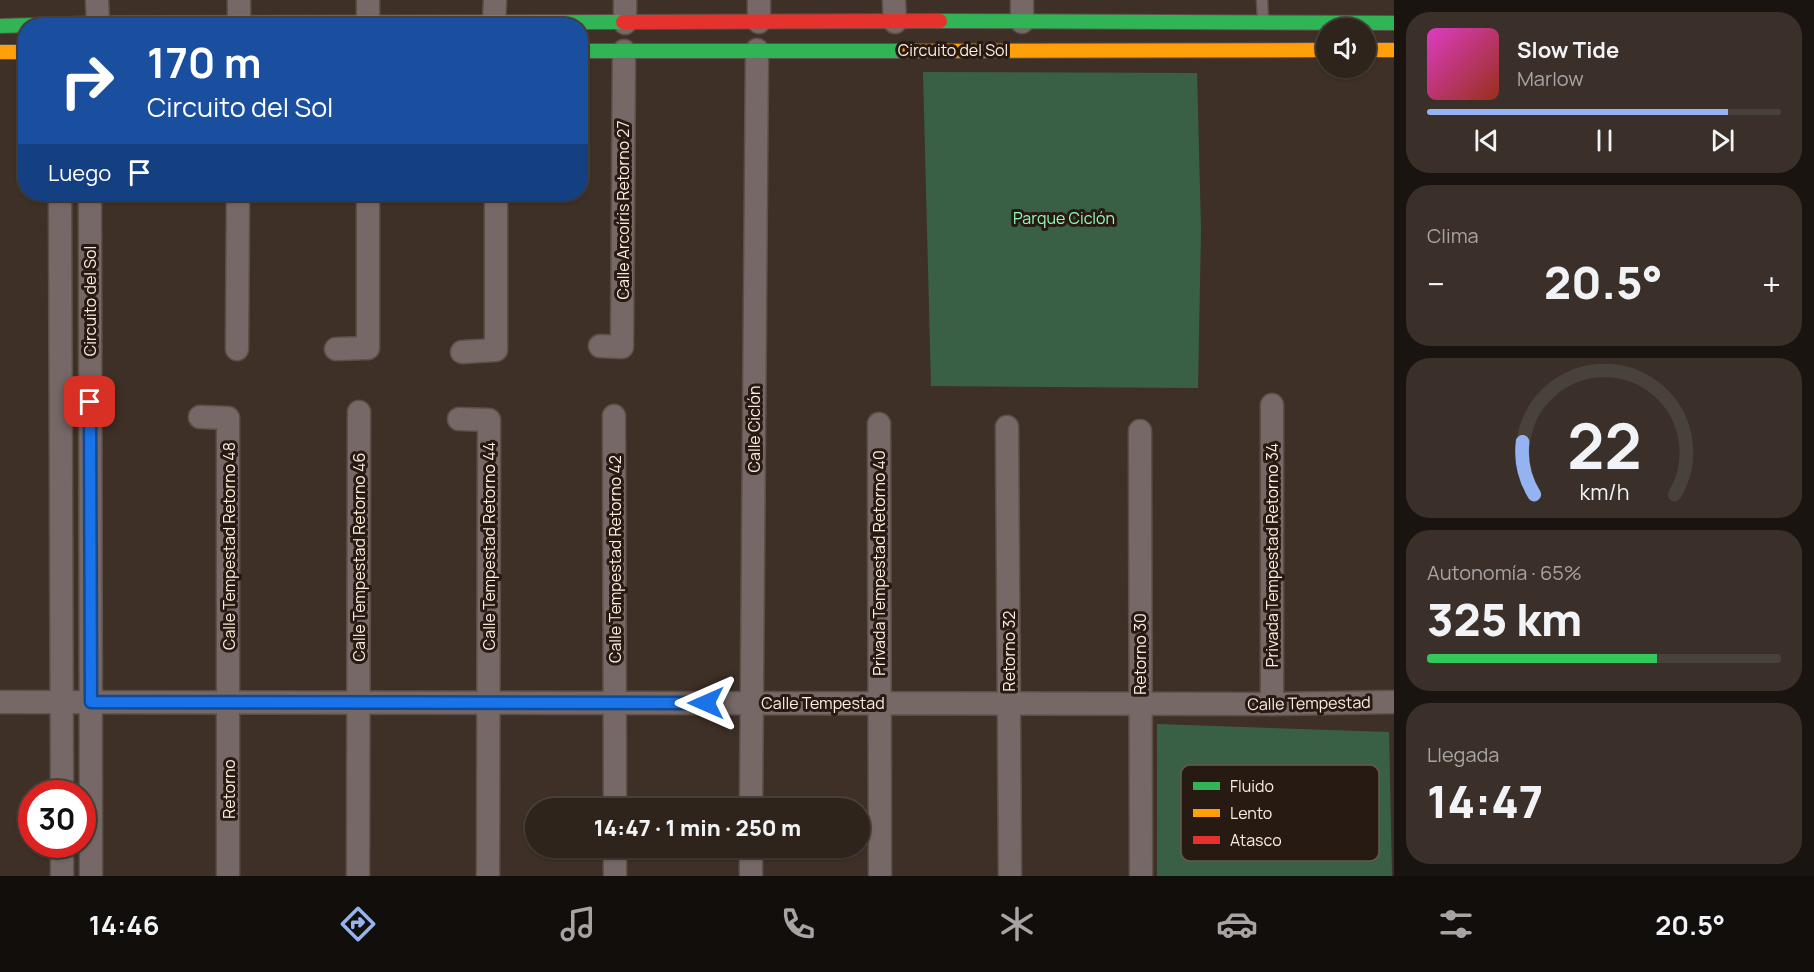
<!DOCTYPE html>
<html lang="es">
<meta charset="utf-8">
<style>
body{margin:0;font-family:Manrope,sans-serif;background:#3a3029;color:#f1f3f6;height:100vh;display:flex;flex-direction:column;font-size:22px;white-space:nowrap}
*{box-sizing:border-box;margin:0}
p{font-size:20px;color:#a7a4a3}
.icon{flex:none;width:33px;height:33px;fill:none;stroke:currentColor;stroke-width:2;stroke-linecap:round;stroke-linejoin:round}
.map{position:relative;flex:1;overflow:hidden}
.sheet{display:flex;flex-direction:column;gap:12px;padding:12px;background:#19140f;width:420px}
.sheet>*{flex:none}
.hud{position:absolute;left:18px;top:18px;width:570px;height:183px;border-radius:24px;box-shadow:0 2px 4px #0004,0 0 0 2px #49413b;background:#1a4fa0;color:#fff;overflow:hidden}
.tools{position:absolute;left:1316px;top:18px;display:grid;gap:12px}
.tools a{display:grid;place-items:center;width:60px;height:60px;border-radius:50%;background:#2e241c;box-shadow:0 2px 4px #0004,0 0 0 2px #49413b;font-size:30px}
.speed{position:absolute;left:18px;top:780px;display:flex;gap:12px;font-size:30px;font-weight:700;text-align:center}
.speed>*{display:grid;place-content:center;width:78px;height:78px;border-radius:50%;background:#2e241c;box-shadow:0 2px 4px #0004,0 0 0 2px #49413b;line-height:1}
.speed .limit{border:9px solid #d22;background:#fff;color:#111}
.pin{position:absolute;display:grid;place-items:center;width:51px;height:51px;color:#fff;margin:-26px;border-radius:12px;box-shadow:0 3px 9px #0006}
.me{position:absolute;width:66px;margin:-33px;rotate:270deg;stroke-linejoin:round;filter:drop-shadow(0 0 4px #0008)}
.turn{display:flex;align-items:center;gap:21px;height:126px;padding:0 30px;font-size:27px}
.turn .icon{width:78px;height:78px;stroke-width:2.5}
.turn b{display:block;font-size:42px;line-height:51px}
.then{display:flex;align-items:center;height:57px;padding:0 30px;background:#0003;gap:12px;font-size:22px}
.big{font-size:45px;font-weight:800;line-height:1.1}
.sheet .widget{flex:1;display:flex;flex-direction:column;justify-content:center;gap:9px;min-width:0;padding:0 21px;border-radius:24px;background:#3a3029}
.sheet .dial{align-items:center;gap:0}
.dial svg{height:156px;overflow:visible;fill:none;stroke:#49413b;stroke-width:7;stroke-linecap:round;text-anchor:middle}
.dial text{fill:#f1f3f6;stroke:none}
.song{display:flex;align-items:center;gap:18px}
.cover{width:72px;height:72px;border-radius:9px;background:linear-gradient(135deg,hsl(310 70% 55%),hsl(10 70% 35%))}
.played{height:6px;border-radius:3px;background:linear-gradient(90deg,#95b2f1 85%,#49413b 85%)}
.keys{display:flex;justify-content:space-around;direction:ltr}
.heat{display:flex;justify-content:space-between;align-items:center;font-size:33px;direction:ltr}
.charge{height:9px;border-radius:4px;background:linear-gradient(90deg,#34c759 65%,#49413b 0)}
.trip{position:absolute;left:525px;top:798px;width:345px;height:60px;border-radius:30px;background:#2e241c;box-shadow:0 2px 4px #0004,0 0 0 2px #49413b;font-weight:800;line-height:60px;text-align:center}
.tab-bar{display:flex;height:96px;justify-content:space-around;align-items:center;background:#120e0b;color:#a7a4a3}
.tab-bar .icon{width:42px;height:42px}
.tab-bar .active{color:#95b2f1}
.tab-bar b{font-size:27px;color:#f1f3f6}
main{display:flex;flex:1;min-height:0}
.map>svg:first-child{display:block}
.green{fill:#396044}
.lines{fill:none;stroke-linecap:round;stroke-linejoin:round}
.lane-casing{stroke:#5b4f46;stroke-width:13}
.street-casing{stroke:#5b4f46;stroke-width:25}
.fast-casing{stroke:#5b4f46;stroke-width:16}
.slow-casing{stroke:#5b4f46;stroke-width:16}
.jam-casing{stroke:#5b4f46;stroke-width:16}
.lane{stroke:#756867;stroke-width:10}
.street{stroke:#756867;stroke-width:22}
.fast{stroke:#30b455;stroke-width:14}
.slow{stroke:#ff9f0a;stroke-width:14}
.jam{stroke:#e5322d;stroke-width:14}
.route-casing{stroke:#114b97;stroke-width:15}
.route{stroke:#1a73e8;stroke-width:10}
.labels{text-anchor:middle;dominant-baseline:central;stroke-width:6;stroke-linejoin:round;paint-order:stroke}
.street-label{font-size:16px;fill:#feece1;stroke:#261a12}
.park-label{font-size:16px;fill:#91fbb6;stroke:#261a12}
.key{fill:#261a12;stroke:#675950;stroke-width:1.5}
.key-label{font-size:16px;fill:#feece1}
</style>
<main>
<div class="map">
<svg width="1394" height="876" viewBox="0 0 1394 876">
<rect width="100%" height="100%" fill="#3e3026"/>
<g class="green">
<polygon points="923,72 1197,73 1201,229 1198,388 931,386"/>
<polygon points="1157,724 1389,732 1392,876 1157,876"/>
</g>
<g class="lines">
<defs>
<polyline id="lane" points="1262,0 1263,20"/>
<g id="street">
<polyline points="97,0 98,23"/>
<polyline points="368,0 368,23"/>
<polyline points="894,0 895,22"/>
<polyline points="1022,0 1022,22"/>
<polyline points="759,22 759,0"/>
<polyline points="494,23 495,0"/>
<polyline points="625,23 625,0"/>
<polyline points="239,24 239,0"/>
<polyline points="60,194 62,794"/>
<polyline points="90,194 91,876"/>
<polyline points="600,346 622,347 624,51"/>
<polyline points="237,349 238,194"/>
<polyline points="336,349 368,348 368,194"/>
<polyline points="462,352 496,350 496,194"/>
<polyline points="614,416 615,808"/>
<polyline points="200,417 228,418 228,876"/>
<polyline points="459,419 489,420 488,876"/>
<polyline points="879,424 880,876"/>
<polyline points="1007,427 1010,876"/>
<polyline points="1140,431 1141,876"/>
<polyline points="0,702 1272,704 1394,702"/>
<polyline points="1272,704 1272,405"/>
<polyline points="751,808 757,50"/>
<polyline points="62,844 62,876"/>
<polyline points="615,848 615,876"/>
<polyline points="358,876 359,412"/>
<polyline points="751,876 751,848"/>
</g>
<g id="fast">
<polyline points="940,21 1394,23"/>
<polyline points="0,26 98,23 623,22"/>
<polyline points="580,51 904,51"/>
</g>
<g id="slow">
<polyline points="1365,50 1394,50"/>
<polyline points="904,51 1326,50"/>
<polyline points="0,52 26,52"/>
</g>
<polyline id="jam" points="623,22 940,21"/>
</defs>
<use href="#lane" class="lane-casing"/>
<use href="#street" class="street-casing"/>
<use href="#fast" class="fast-casing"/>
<use href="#slow" class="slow-casing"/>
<use href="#jam" class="jam-casing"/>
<use href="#lane" class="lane"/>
<use href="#street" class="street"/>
<use href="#fast" class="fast"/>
<use href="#slow" class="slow"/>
<use href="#jam" class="jam"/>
</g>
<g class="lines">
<defs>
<polyline id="route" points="90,402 91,702 706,703"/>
</defs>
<use href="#route" class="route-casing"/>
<use href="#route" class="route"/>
</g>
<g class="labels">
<g class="street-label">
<text x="953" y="50">Circuito del Sol</text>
<text transform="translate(623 210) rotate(-90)">Calle Arcoíris Retorno 27</text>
<text transform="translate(90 301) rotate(-90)">Circuito del Sol</text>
<text transform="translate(754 429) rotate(-90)">Calle Ciclón</text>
<text transform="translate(229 546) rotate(-90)">Calle Tempestad Retorno 48</text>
<text transform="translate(489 546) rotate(-90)">Calle Tempestad Retorno 44</text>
<text transform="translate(1272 555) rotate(-90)">Privada Tempestad Retorno 34</text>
<text transform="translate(359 557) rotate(-90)">Calle Tempestad Retorno 46</text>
<text transform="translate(615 559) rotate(-90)">Calle Tempestad Retorno 42</text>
<text transform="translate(879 563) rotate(-90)">Privada Tempestad Retorno 40</text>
<text transform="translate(1009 651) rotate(-90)">Retorno 32</text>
<text transform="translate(1140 654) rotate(-90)">Retorno 30</text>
<text x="823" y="703">Calle Tempestad</text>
<text transform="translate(1309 703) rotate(-1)">Calle Tempestad</text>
<text transform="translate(229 789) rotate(-90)">Retorno</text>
</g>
<g class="park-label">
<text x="1064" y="218">Parque Ciclón</text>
</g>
</g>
<rect x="1181" y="765" width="198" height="96" rx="9" class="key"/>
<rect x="1193" y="782" width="27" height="8" fill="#30b455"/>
<rect x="1193" y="809" width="27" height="8" fill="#ff9f0a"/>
<rect x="1193" y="836" width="27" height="8" fill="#e5322d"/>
<g class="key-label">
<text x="1230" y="792">Fluido</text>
<text x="1230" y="819">Lento</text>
<text x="1230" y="846">Atasco</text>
</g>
</svg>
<div class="tools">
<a><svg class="icon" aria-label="sound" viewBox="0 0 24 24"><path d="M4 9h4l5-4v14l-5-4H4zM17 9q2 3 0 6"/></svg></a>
</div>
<div class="speed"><div class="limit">30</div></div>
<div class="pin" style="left:90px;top:402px;background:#d93025"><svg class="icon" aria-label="arrive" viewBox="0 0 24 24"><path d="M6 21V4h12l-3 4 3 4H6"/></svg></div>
<svg class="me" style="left:706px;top:703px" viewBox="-20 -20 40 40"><path d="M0-17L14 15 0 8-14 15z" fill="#1a73e8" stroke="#fff" stroke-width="4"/></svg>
<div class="trip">14:47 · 1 min · 250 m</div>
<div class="hud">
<div class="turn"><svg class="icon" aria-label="right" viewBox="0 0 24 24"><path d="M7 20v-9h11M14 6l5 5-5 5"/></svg><div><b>170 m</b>Circuito del Sol</div></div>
<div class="then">Luego<svg class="icon" aria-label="arrive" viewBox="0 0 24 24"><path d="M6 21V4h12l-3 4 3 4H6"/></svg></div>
</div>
</div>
<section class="sheet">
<div class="widget">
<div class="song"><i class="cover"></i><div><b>Slow Tide</b><p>Marlow</p></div></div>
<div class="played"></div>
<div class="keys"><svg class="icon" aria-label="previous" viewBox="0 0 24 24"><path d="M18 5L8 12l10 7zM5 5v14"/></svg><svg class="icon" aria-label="pause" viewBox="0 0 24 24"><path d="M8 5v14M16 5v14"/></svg><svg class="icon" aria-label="next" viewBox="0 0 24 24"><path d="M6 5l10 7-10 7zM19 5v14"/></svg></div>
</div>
<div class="widget"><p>Clima</p>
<div class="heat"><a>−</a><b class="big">20.5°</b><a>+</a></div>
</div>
<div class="widget dial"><svg viewBox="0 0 100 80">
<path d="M14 69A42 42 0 1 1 86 69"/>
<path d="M14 69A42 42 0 0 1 8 42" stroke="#95b2f1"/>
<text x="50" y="56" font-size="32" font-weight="700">22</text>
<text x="50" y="72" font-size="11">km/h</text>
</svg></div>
<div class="widget"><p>Autonomía · 65%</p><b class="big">325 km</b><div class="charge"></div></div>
<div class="widget"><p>Llegada</p><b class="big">14:47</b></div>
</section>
</main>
<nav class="tab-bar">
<b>14:46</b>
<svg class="icon active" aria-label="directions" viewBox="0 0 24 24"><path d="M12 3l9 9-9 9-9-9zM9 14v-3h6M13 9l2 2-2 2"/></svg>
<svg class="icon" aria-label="music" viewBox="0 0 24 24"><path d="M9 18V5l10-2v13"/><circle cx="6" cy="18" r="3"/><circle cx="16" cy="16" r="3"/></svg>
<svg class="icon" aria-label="phone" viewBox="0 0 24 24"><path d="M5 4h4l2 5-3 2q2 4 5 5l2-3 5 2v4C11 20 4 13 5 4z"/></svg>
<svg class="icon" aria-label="climate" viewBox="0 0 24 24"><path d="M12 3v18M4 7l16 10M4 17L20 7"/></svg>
<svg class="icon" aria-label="car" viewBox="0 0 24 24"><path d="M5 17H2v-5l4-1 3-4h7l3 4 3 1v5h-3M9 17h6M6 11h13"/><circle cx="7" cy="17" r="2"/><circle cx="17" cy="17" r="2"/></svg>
<svg class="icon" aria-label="filters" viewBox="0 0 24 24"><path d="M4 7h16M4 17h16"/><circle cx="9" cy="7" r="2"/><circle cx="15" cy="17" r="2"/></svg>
<b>20.5°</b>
</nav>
